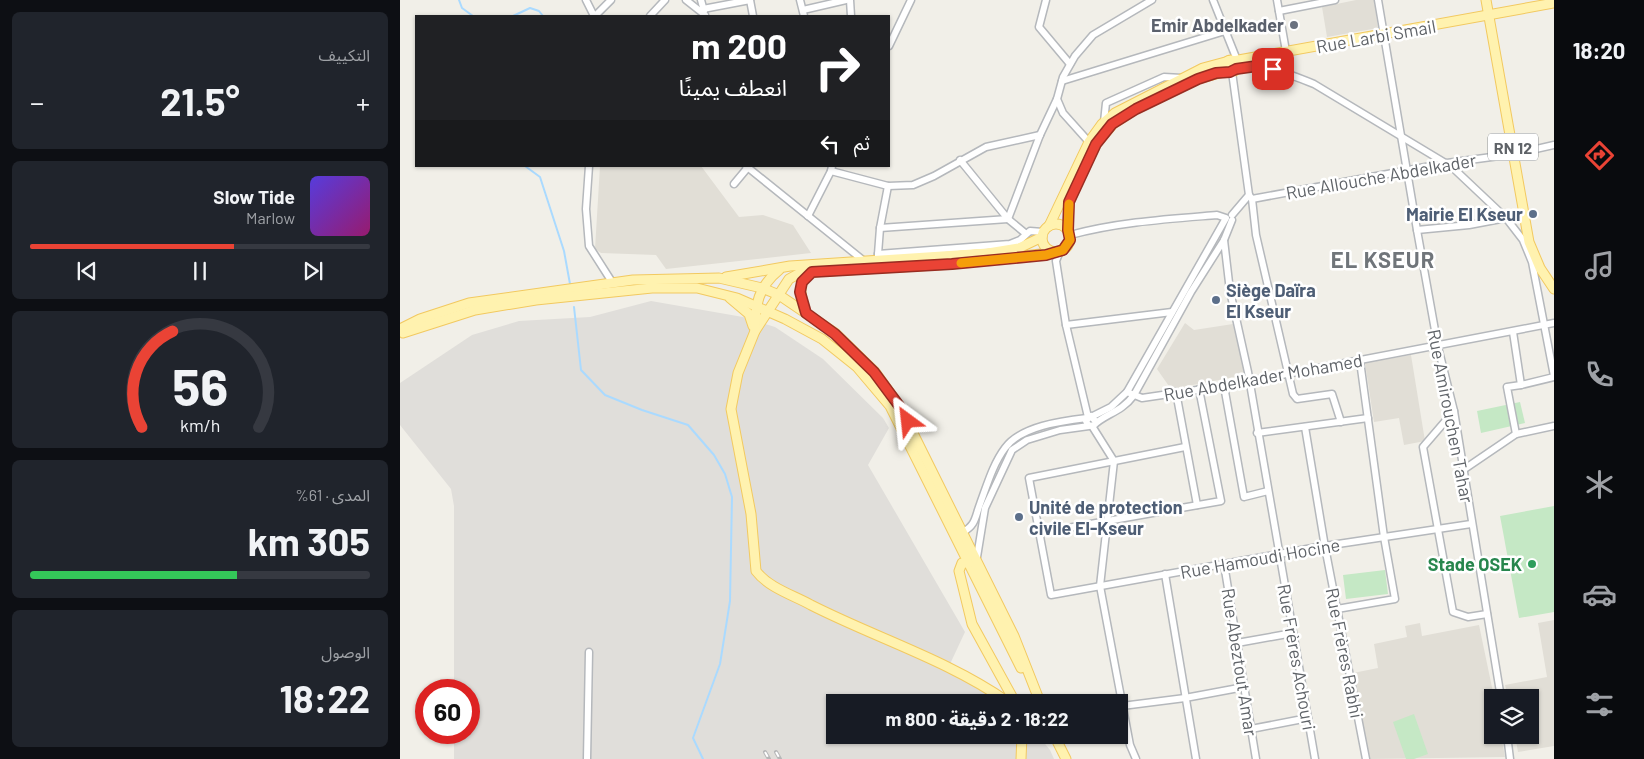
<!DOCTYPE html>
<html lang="ar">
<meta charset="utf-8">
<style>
body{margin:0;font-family:Barlow,"Noto Sans Arabic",sans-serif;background:#20242c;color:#f1f3f6;direction:rtl;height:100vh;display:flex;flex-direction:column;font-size:19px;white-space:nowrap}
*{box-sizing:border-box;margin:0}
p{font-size:16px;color:#9ea1a6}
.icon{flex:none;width:28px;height:28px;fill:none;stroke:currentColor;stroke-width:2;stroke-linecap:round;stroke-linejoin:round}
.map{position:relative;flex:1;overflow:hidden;direction:ltr}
.drawer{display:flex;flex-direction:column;gap:12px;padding:12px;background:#0d0f14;width:400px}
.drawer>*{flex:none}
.guide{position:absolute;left:15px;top:15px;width:475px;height:152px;border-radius:0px;box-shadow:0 1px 4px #0004;direction:rtl;background:#202124;color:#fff;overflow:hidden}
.fabs{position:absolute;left:1084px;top:689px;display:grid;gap:10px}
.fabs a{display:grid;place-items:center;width:55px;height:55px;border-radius:0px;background:#171b24;box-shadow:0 1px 4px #0004;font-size:25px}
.speed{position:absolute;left:15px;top:679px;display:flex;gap:10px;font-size:25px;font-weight:700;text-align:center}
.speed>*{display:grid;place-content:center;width:65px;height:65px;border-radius:50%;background:#171b24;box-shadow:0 1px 4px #0004;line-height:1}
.speed .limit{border:8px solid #d22;background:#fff;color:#111}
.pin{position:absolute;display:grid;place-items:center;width:42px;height:42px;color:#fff;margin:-21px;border-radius:10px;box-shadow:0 2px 8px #0006}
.me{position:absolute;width:55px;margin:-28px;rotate:330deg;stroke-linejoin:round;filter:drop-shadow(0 0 4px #0008)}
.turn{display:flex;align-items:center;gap:18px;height:105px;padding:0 20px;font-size:22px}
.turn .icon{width:65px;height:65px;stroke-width:2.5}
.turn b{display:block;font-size:35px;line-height:42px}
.then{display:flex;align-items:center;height:48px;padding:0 20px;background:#0003;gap:10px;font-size:19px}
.big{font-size:38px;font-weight:700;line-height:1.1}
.drawer .card{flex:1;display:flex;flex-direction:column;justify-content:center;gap:8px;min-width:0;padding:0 18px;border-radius:8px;background:#20242c}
.drawer .dial{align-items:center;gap:0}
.dial svg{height:130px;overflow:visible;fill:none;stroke:#363941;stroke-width:7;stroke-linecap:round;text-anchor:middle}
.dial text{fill:#f1f3f6;stroke:none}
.song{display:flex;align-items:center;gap:15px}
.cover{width:60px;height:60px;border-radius:8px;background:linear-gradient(135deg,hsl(250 70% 55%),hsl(320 70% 35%))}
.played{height:5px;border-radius:2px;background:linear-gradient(90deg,#ea4335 60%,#363941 60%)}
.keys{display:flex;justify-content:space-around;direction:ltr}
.heat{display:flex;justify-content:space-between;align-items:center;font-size:28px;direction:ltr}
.charge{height:8px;border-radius:4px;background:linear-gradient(90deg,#34c759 61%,#363941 0)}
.trip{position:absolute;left:426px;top:694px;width:302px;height:50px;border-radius:0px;background:#171b24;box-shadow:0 1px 4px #0004;font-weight:700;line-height:50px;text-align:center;direction:rtl}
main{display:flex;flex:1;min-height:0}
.dock{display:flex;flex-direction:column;width:90px;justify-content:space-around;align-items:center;background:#090b0e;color:#9ea1a6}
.dock .icon{width:35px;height:35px}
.dock .on{color:#ea4335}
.dock b{font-size:22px;color:#f1f3f6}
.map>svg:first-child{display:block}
.industrial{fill:#e0deda}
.education{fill:#e1ded6}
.green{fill:#c5e8c5}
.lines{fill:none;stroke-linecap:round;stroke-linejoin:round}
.stream{stroke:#aadaff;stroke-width:2}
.minor-casing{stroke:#b5b8bc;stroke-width:9}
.major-casing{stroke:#f2c960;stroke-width:11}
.minor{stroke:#fff;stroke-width:6}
.major{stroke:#fff2af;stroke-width:9}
.rail-casing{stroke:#b6b7b8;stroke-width:4}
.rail{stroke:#fff;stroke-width:2;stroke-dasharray:5.5;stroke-linecap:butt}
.route-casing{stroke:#982c22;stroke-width:12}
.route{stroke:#ea4335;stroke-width:9}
.slow{stroke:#f59e0b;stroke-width:9}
.worship-dot{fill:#6b7280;stroke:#fff;stroke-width:2}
.service-dot{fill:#5c6f8a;stroke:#fff;stroke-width:2}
.leisure-dot{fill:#2e9e5b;stroke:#fff;stroke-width:2}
.labels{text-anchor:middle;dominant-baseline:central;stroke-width:5;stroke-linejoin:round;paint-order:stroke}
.shield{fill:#fff;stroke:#8f9295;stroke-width:1}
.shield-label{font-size:16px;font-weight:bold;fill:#5f6368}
.worship-label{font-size:18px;font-weight:bold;fill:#5b616d;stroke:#fff;text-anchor:end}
.street-label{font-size:18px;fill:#5f6368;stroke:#fff}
.service-label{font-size:18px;font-weight:bold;fill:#4e5e75;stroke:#fff;text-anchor:start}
.leisure-label{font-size:18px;font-weight:bold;fill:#27864d;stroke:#fff;text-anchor:end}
.district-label{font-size:22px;font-weight:bold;letter-spacing:1px;fill:#70757a;stroke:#fff}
</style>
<main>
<nav class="dock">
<b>18:20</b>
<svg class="icon on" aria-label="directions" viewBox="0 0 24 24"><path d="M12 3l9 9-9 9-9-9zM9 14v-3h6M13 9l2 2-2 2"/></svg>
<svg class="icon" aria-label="music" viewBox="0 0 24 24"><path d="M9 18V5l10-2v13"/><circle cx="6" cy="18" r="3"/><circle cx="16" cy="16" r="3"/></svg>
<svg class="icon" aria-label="phone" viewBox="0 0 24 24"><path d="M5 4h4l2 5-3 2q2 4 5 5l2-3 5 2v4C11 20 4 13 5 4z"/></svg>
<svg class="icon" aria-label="climate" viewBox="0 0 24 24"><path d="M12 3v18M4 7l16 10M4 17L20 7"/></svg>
<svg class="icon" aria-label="car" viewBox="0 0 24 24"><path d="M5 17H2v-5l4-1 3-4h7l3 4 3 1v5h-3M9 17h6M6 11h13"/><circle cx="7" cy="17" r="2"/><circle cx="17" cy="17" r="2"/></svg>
<svg class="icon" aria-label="filters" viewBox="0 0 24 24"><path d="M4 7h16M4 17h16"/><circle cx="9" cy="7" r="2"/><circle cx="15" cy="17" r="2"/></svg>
</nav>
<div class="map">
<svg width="1154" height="759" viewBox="0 0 1154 759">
<rect width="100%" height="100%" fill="#f1efe8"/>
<polygon class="industrial" points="251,301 343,317 375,327 423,359 483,418 489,428 468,465 565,632 550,664 604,693 611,702 435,702 435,735 638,735 650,750 654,759 54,759 54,733 69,732 69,690 54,690 54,506 51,489 0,425 0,383 72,335 119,321 190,317"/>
<g class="education">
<polygon points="956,0 974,0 978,28 927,37 922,7"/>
<polygon points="200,166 301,166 339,217 363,215 393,225 411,253 266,269 256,255 201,253 195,249"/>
<polygon points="785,323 794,330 833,324 845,375 771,389 757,369"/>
<polygon points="1011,355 1025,441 1004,445 999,418 974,422 965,363"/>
<polygon points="1154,620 1154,746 1118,752 1115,735 1130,735 1130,698 1108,697 1105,685 1147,677 1138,623"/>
<polygon points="1020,623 1022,636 1079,625 1094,697 1092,735 1101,735 1105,757 970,759 953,673 978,668 974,644 1007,637 1005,626"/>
</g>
<g class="green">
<polygon points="1120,402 1125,423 1081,433 1077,411"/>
<polygon points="1154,506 1154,612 1119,618 1100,516"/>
<polygon points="985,570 988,594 946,599 943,575"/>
<polygon points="1014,714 1028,754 1014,759 1006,759 993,722"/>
</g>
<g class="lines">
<g class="stream">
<polyline points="59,0 62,8 73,16"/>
<polyline points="113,16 130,8 139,11 143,16"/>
<polyline points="125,166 140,177 164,251 170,284"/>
<polyline points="174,307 181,370 205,395 242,410 288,425 314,455 325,474 332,497 330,601 320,664 293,738 303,759"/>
</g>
<defs>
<g id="minor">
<polyline points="186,0 194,16"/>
<polyline points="286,0 305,15 304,16"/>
<polyline points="301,0 304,11"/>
<polyline points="350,0 353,16"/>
<polyline points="400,0 404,16"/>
<polyline points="450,0 451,16"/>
<polyline points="646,0 639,27 670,64"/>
<polyline points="813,0 837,60 835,62"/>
<polyline points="877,0 890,74"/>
<polyline points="978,0 1017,230 1038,347 1054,411 1101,698"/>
<polyline points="303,9 350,0"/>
<polyline points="403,10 446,0"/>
<polyline points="879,11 935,0"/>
<polyline points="195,16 211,0"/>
<polyline points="250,16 265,0"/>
<polyline points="489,46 511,0"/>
<path d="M836,69C864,64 887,73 914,84L1052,167L1106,218L1123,240L1132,262L1154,376"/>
<polyline points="832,72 849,195 832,215"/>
<polyline points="662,81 825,31"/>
<polyline points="704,122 706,103 764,77 782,78"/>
<polyline points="689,142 663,113 657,99 663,77 675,56 693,35 752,0"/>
<polyline points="560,160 608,219 625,233"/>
<polyline points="189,166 186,209 189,246 212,282"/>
<polyline points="346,166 464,261"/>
<polyline points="431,171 488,186 513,185 534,176 586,147 640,135"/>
<polyline points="334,184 349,166"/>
<polyline points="849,195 852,199 1047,163 1114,154 1154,145"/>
<polyline points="852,199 856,235 893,394 897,399 932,394 941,422"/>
<polyline points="408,216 431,171 432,166"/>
<polyline points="480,228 608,219 640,135 657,99"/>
<polyline points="1017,230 1069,225 1106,218"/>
<path d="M670,235C718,222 768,219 817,215L826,218L727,392L711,407L693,416"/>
<polyline points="824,240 830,291 848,372 915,759"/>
<polyline points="660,251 656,261 666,325 688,417"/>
<polyline points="478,254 480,228 488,186"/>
<polyline points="478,261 478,254 610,244 620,240 630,231 643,232"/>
<polyline points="666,325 772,312"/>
<polyline points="1113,332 1121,385 1107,387 1116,434"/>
<polyline points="1121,385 1154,377"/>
<polyline points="824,386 844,497 868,491"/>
<polyline points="727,392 742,398 824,386 1154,323"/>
<polyline points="776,392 797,505"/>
<polyline points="1054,411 1023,447 1053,612 1068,617 1087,614"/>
<path d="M696,422L691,416L686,421L688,425L693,426C704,414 721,413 734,395L791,292L824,240L832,220"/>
<polyline points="692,426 714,461 700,586 730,745 736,759"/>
<polyline points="905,427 925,547 966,759"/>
<polyline points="857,433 968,418"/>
<polyline points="785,447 629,478 651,595 918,547 1071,524"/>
<polyline points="1063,470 1116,434 1154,426"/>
<path d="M563,532C576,525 575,517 580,504C587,485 593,464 605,448C621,426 662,421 687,418"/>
<polyline points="639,533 821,501 799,389"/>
<polyline points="577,557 585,508 612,450 627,440 660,430 689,426"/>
<polyline points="824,564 856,759"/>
<polyline points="765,574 796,759"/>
<polyline points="937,609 995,599 984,537 960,361"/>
<polyline points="837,643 893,633"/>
<polyline points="722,706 785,698 844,687"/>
<polyline points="851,729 908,718"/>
<polyline points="1107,735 1110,759"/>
<polyline points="187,759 189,652"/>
</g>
<g id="major">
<polyline points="1086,0 1129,242 1140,268 1154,289"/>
<circle cx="831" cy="66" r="6"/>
<polyline points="833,61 1154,3"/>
<circle cx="656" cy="238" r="14"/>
<polyline points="649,226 689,142 702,124 715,113 803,68 829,61"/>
<polyline points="668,230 669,202 696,144 713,124 736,109 798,79 827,71"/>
<path d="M415,272L400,273L389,279L355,331L338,373L331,409L351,514L356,571C369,588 393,595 411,605C476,638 548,660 608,702"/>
<polyline points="326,277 390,266 588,253 619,248 642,237"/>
<polyline points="330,298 349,314 353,326"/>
<path d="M406,313C401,296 395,283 412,272L552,264L658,252"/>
<polyline points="0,329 20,319 69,303 233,280 319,278 362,288 379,295 435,333 475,372 500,407 614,636 640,702"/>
<path d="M355,331C355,305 358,287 379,270"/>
<polyline points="3,333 75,310 136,300 252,288 297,288 337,298 385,319 422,339 457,367 490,406 621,668"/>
<polyline points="568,563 562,563 559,571 572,624 615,702"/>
<polyline points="654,735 666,759"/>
<polyline points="621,759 622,735"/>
</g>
</defs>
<use href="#minor" class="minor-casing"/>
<use href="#major" class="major-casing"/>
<use href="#minor" class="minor"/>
<use href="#major" class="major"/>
<defs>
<g id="rail">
<polyline points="365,752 369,759"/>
<polyline points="376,752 380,759"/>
</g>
</defs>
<use href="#rail" class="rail-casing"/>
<use href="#rail" class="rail"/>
</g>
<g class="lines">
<defs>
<polyline id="route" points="508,421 500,407 474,372 435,334 406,313 400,292 402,282 412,272 552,264 646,255 663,250 670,240 668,230 669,202 696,144 712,124 736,109 798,79 816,73 830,72 836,69 857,66 873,69"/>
</defs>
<use href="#route" class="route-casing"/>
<use href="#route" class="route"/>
<polyline class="slow" points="561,263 646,255 663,250 670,240 668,230 669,204"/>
</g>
<circle class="worship-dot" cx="894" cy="25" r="5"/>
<g class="service-dot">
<circle cx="1133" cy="214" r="5"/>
<circle cx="816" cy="300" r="5"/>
<circle cx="619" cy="517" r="5"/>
</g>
<circle class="leisure-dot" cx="1132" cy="564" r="5"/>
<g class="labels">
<rect class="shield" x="1088" y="133.5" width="50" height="27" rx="4"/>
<g class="shield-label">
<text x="1113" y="147">RN 12</text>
</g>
<g class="worship-label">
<text x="884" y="25">Emir Abdelkader</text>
</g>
<g class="street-label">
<text transform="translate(976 36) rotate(-10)">Rue Larbi Smail</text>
<text transform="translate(981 176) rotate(-10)">Rue Allouche Abdelkader</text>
<text transform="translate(863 377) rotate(-10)">Rue Abdelkader Mohamed</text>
<text transform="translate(1051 416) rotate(79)">Rue Amirouchen Tahar</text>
<text transform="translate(860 558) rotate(-10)">Rue Hamoudi Hocine</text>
<text transform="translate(945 653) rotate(79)">Rue Frères Rabhi</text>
<text transform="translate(897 657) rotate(80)">Rue Frères Achouri</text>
<text transform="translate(840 662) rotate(81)">Rue Abeztout Amar</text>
</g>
<g class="service-label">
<text x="1123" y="214" text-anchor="end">Mairie El Kseur</text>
<text x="826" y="290">Siège Daïra<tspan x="826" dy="21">El Kseur</tspan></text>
<text x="629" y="507">Unité de protection<tspan x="629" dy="21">civile El-Kseur</tspan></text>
</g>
<g class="leisure-label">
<text x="1122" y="564">Stade OSEK</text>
</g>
<g class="district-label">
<text x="983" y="259">EL KSEUR</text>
</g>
</g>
</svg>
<div class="fabs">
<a><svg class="icon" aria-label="layers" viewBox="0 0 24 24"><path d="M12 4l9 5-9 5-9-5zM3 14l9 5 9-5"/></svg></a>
</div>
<div class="speed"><div class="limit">60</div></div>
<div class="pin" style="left:873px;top:69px;background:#d93025"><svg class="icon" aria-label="arrive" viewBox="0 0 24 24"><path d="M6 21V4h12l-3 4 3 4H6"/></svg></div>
<svg class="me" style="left:508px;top:421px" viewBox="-20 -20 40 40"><path d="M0-17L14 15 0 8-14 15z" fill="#ea4335" stroke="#fff" stroke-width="4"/></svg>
<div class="trip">18:22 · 2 دقيقة · 800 m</div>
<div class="guide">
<div class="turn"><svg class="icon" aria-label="right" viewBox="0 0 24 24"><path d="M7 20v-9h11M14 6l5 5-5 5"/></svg><div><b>200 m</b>انعطف يمينًا</div></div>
<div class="then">ثم<svg class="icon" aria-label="left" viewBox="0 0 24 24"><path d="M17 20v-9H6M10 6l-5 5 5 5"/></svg></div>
</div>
</div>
<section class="drawer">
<div class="card"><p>التكييف</p>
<div class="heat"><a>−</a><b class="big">21.5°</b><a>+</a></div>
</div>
<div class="card">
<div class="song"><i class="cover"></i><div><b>Slow Tide</b><p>Marlow</p></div></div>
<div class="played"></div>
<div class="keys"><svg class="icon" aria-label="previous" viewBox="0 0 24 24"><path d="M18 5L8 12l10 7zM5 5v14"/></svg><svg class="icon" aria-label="pause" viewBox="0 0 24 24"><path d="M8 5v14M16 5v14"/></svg><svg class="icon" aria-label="next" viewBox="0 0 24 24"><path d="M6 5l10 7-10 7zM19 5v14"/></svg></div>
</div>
<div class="card dial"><svg viewBox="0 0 100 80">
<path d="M14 69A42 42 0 1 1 86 69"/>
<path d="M14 69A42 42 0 0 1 33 10" stroke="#ea4335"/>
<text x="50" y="56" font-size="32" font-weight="700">56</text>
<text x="50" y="72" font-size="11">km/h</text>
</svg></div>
<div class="card"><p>المدى · 61%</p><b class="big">305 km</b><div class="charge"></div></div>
<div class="card"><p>الوصول</p><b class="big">18:22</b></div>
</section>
</main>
